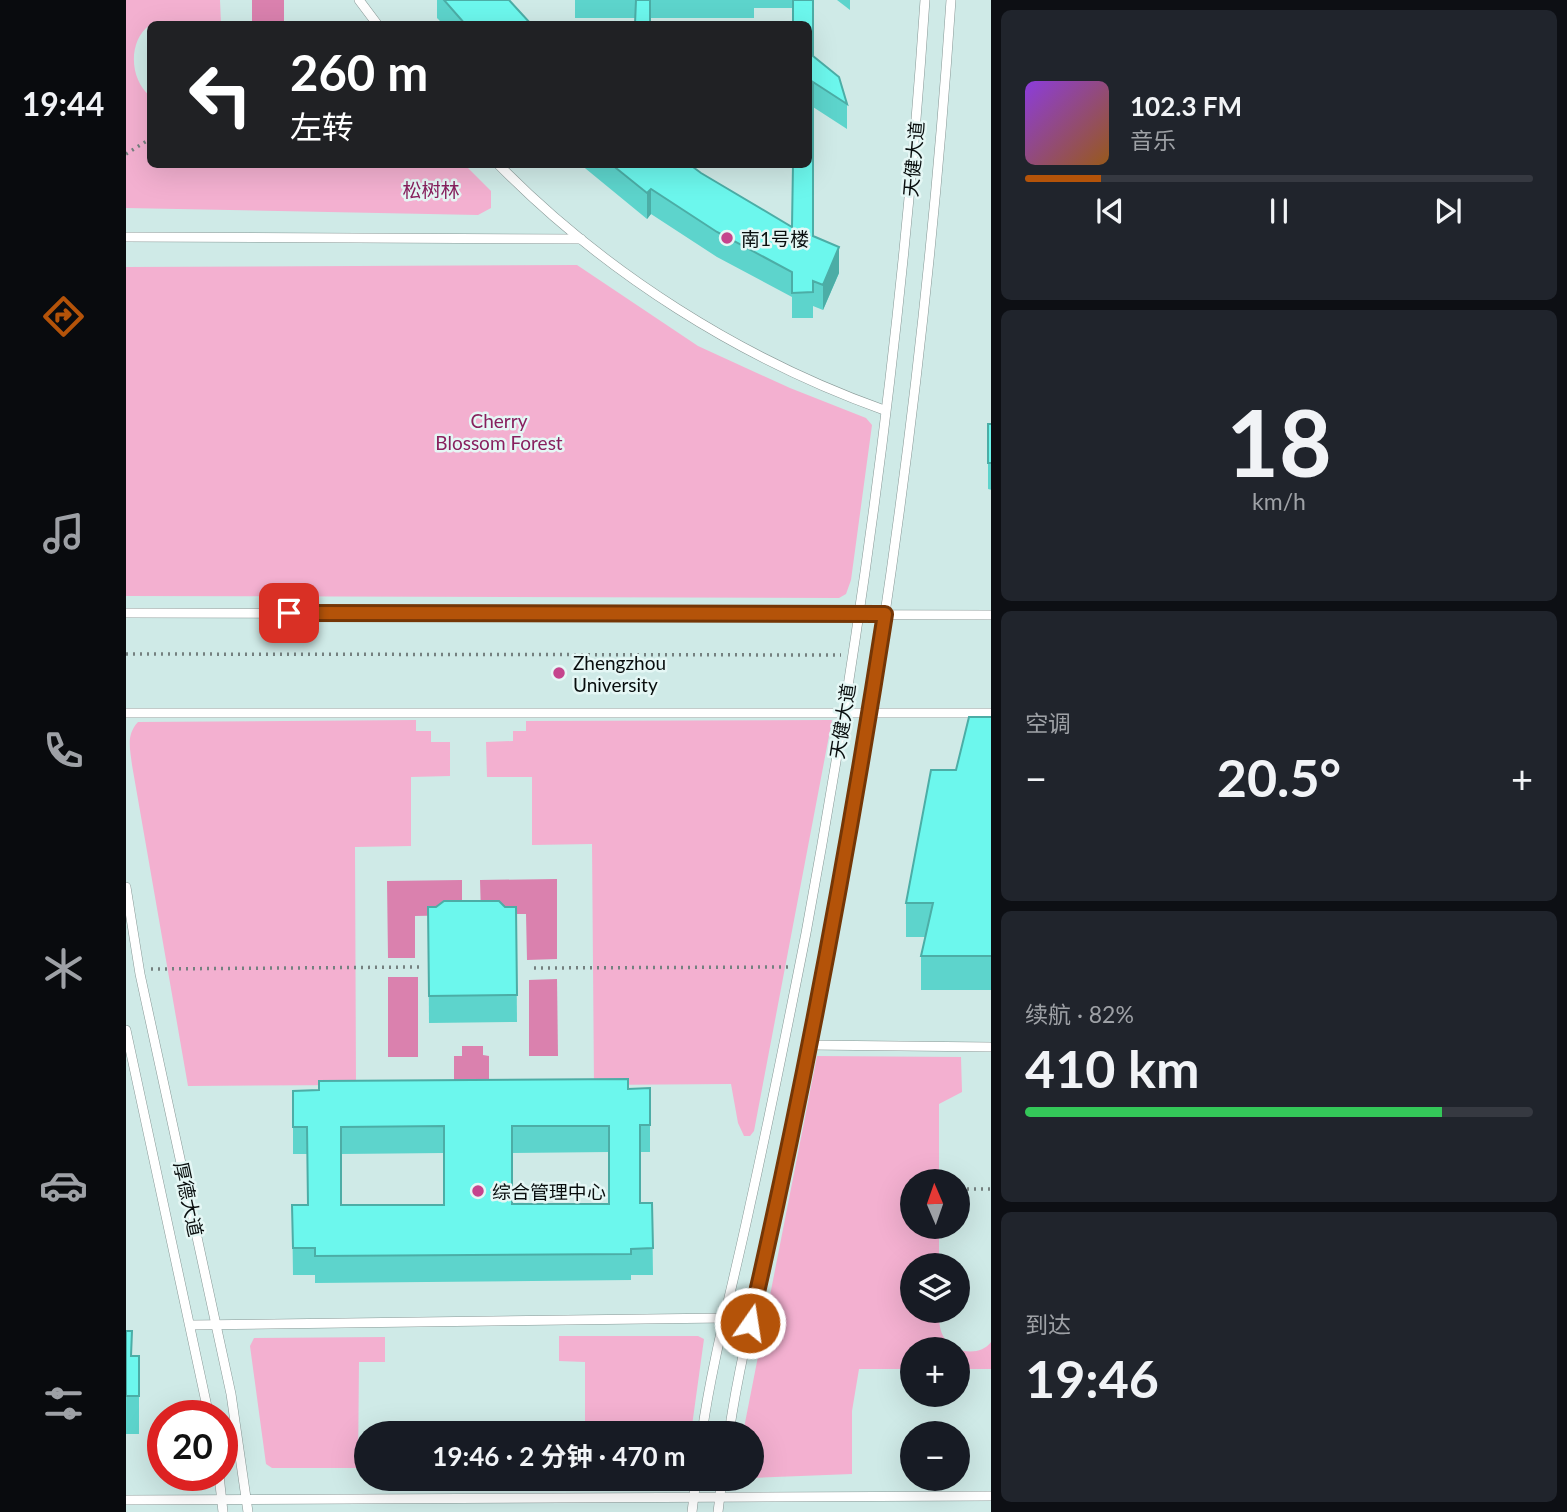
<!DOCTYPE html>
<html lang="zh">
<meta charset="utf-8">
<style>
body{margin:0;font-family:Lato,"Noto Sans SC",sans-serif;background:#20242c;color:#f1f3f6;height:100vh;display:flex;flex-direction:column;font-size:26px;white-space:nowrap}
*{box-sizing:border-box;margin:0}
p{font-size:23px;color:#9ea1a6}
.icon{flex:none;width:38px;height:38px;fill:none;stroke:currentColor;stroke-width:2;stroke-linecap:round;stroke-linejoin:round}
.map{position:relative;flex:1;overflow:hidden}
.panel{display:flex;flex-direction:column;gap:10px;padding:10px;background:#0d0f14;width:576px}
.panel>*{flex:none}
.hud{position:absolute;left:21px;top:21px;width:665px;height:147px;border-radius:10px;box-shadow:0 7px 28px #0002;background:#202124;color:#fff;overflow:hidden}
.needle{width:46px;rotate:358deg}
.fabs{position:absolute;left:774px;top:1169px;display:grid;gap:14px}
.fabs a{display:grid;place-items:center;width:70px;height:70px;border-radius:50%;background:#171b24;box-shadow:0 7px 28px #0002;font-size:35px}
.speed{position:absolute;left:21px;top:1400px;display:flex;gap:14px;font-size:35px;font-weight:700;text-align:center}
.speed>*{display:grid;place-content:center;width:91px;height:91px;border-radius:50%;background:#171b24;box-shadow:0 7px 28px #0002;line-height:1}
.speed .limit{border:10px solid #d22;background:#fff;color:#111}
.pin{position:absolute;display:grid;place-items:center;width:60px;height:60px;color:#fff;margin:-30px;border-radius:14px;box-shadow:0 4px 10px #0006}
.me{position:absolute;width:77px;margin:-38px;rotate:13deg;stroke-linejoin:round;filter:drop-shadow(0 0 5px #0008)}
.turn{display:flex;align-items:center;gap:24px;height:147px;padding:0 28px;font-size:32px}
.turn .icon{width:91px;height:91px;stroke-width:2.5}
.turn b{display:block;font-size:49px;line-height:60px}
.big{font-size:52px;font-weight:700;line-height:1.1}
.panel .tile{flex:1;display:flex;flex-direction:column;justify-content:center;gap:10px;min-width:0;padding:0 24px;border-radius:10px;background:#20242c}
.panel .dial{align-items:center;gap:0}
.dial b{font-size:91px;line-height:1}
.song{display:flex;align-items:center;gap:21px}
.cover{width:84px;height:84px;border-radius:10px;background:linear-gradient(135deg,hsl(270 70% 55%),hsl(30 70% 35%))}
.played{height:7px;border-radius:4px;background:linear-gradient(90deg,#b45309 15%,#363941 15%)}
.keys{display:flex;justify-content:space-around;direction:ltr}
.heat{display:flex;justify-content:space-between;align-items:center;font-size:38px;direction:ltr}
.charge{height:10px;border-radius:5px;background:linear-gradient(90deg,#34c759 82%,#363941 0)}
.trip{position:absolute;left:228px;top:1421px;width:410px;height:70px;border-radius:35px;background:#171b24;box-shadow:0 7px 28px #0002;font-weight:700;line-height:70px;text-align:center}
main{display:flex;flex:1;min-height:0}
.tabs{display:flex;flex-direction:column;width:126px;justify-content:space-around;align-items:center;background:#090b0e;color:#9ea1a6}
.tabs .icon{width:49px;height:49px}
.tabs .selected{color:#b45309}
.tabs b{font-size:32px;color:#f1f3f6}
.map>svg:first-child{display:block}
.built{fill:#cfeae7;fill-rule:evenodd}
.green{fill:#f3b0d0}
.water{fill:#da81ae}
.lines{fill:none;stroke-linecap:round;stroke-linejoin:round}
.lane-casing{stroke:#879795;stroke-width:10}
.path{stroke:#74807f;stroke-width:3.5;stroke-dasharray:2 5;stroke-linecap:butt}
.lane{stroke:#fff;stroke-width:9}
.wall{fill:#5dd4cc;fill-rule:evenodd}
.shaded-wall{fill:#4cada6}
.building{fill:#6cf7ed;stroke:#4cada6;stroke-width:2;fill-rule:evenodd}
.route-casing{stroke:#753606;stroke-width:18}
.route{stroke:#b45309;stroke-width:12}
.poi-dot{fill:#c5448d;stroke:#e5f7f5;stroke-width:2.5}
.labels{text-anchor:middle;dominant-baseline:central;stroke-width:5;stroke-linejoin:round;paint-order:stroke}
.street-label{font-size:19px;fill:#090e0e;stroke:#e5f7f5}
.park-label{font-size:19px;fill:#88205e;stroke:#e5f7f5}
.poi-label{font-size:19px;fill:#090e0e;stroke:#e5f7f5;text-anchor:start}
</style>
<main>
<nav class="tabs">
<b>19:44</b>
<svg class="icon selected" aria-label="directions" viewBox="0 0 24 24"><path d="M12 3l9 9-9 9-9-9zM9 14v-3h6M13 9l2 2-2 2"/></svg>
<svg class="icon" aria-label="music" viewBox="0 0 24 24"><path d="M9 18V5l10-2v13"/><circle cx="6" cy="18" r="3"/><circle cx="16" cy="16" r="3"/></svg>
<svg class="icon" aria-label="phone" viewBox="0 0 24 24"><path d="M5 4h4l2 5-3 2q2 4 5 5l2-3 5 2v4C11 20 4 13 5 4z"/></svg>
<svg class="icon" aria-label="climate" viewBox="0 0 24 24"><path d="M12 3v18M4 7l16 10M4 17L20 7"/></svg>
<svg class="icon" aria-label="car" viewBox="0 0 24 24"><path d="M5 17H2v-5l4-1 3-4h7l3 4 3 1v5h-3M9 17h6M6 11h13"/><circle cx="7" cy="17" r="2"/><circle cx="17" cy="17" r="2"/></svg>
<svg class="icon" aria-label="filters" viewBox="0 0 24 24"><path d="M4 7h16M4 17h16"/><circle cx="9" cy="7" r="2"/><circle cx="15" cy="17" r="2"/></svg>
</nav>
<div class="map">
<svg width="866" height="1512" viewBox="0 0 866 1512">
<rect width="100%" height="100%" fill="#e5f7f5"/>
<path class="built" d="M0,0H865V1512H0ZM24,24H682V164H24ZM786,1181H831V1227H786ZM786,1265H831V1311H786ZM786,1349H831V1395H786ZM37,1416H96V1475H37ZM240,1433H625V1479H240ZM786,1433H831V1479H786Z"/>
<g class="green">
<path d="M0,0H94L95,24C82,25 31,20 24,25C2,40 3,79 24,96V164L339,165L365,191V208L352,215L0,208Z"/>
<polygon points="451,265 572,346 664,388 740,418 746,425 725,580 720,594 713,598 0,596 0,267"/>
<path d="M290,720V731H305V742H324V776L285,777V846L229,847L230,1085L62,1086L6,765C4,748 0,735 12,722Z"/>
<polygon points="706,720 628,1131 624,1136 618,1136 612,1123 605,1084 468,1085 466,844 406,845 406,777 361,777 360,742 387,741 387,731 400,731 400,721"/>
<path d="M691,1056L835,1057L836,1092L813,1104V1181H786V1227H813V1265H786V1311H813C813,1320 813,1331 819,1339C829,1354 855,1356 865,1342V1369H831V1349H786V1369H733L726,1411V1474L625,1478V1433H617Z"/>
<polygon points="433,1336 572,1336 578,1339 565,1433 459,1433 459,1362 433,1361"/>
<polygon points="259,1337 259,1362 233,1362 232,1468 146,1468 140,1464 124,1346 128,1338"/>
</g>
<g class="water">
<rect x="126" y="0" width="32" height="24"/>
<polygon points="431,879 431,959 401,960 400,914 355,914 354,880"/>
<polygon points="336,880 336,915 289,916 289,958 262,958 261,881"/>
<rect x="262" y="977" width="30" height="80"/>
<polygon points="431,979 432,1056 403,1056 403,980"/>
<polygon points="336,1046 357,1046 357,1055 363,1056 363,1096 328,1096 328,1056 336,1056"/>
</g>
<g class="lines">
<defs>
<g id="lane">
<polyline points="233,0 251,24"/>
<path d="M372,164C479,273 615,359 758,410"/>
<polyline points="0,237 455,239"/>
<polyline points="0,613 866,615"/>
<polyline points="0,713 866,713"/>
<polyline points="0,887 14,974 105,1394 122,1512"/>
<polyline points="0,1030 83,1416"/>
<polyline points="684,1045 866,1047"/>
<polyline points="64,1325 598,1318"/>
<path d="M576,1433C587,1356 608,1281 624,1205C644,1115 662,1024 680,933C737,625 778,312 799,0"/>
<path d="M603,1433C614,1358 633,1286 650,1212C670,1120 689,1026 706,933C763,625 804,313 825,0"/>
<polyline points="93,1475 97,1512"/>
<polyline points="0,1500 866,1496"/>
<polyline points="566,1512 570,1479"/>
<polyline points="592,1512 596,1479"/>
</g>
</defs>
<use href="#lane" class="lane-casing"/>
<g class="path">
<polyline points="0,154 24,139"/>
<polyline points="0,654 715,655"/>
<polyline points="408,968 662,967"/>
<polyline points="25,969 293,967"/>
<polyline points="841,1189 866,1189"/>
</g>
<use href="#lane" class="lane"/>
</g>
<g class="wall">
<polygon points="311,0 383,0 405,24 317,24 311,18"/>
<polygon points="449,0 687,0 687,56 721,104 721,129 687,107 687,236 713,273 697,310 687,306 687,318 666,318 666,297 591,257 525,214 521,219 454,164 563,164 575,173 666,227 667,8 628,8 628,18 449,18"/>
<polygon points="711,0 724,0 724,10"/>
<polygon points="862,424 866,424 866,490 862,489"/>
<polygon points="866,717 866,990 795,990 795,956 799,937 780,937 780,903 830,770"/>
<polygon points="302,907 390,907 391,1022 303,1023"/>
<path d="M524,1088V1152H514V1203H526L527,1275H505V1280L189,1283V1275H167L166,1205H182L181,1154H167V1091ZM483,1152V1204H386V1153ZM318,1153V1205H215V1154Z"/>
<polygon points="0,1331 6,1356 13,1356 13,1434 0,1434"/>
</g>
<g class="shaded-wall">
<polygon points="525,189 525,214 521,219 521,193"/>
<polygon points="713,247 713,273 697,310 697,285"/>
</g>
<g class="building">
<polygon points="318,0 383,0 405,24 339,24"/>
<polygon points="510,0 524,0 524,24 509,24"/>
<polygon points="667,0 687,0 687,56 713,77 721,104 687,82 687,236 713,247 697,285 687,281 687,292 666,293 666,272 591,232 525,189 521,193 485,164 563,164 575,173 666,227 667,164 682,164 682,24 667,24"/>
<rect x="862" y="424" width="4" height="39"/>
<polygon points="843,717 866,717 866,956 795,956 807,903 780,903 805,770 830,770"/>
<polygon points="318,901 373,901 379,907 390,907 391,995 303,996 302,907 310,907"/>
<path d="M502,1079V1089L524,1088V1125H514V1203H526L527,1248L505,1249V1254L189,1256V1248H167L166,1205H182L181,1127H167V1091L193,1090V1081ZM318,1126V1205H215V1127ZM386,1126H483V1204H386Z"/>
<polygon points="0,1331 6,1331 5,1356 13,1356 13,1396 0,1396"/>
</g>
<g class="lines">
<defs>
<path id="route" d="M163,613L759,614C722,852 678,1088 624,1323"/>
</defs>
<use href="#route" class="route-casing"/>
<use href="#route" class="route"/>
</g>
<g class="poi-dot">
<circle cx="601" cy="238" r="7"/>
<circle cx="433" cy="673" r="7"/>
<circle cx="352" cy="1191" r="7"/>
</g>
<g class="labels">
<g class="street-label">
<text transform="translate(787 159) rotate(-85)">天健大道</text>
<text transform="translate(716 721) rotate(-81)">天健大道</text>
<text transform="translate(63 1199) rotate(78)">厚德大道</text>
</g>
<g class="park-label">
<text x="305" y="189">松树林</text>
<text x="373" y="420">Cherry<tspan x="373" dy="22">Blossom Forest</tspan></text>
</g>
<g class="poi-label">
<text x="615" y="238">南1号楼</text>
<text x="447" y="662">Zhengzhou<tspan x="447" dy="22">University</tspan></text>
<text x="366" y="1191">综合管理中心</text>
</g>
</g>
</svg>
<div class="fabs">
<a><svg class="needle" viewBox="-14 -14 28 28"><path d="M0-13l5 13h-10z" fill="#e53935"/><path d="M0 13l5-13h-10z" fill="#9ea1a6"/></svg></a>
<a><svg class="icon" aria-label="layers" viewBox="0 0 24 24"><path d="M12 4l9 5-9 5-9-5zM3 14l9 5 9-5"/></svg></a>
<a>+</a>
<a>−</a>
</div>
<div class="speed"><div class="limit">20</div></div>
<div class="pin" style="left:163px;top:613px;background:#d93025"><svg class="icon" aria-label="arrive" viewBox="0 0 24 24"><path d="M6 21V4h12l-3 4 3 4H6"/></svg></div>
<svg class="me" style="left:624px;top:1323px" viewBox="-20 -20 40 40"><circle r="17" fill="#b45309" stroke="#fff" stroke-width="3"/><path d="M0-11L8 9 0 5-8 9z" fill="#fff"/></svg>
<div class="trip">19:46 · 2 分钟 · 470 m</div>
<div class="hud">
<div class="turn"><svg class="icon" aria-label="left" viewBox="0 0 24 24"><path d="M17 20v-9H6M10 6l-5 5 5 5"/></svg><div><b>260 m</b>左转</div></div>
</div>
</div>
<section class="panel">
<div class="tile">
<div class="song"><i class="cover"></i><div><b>102.3 FM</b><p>音乐</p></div></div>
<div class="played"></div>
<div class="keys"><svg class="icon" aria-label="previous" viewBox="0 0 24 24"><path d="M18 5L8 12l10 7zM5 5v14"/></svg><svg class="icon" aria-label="pause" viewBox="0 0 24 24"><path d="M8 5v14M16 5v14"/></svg><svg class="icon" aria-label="next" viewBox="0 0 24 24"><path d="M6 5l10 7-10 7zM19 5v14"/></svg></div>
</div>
<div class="tile dial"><b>18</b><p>km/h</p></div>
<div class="tile"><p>空调</p>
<div class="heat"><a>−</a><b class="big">20.5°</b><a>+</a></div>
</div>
<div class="tile"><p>续航 · 82%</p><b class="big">410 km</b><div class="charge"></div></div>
<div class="tile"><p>到达</p><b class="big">19:46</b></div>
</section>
</main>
